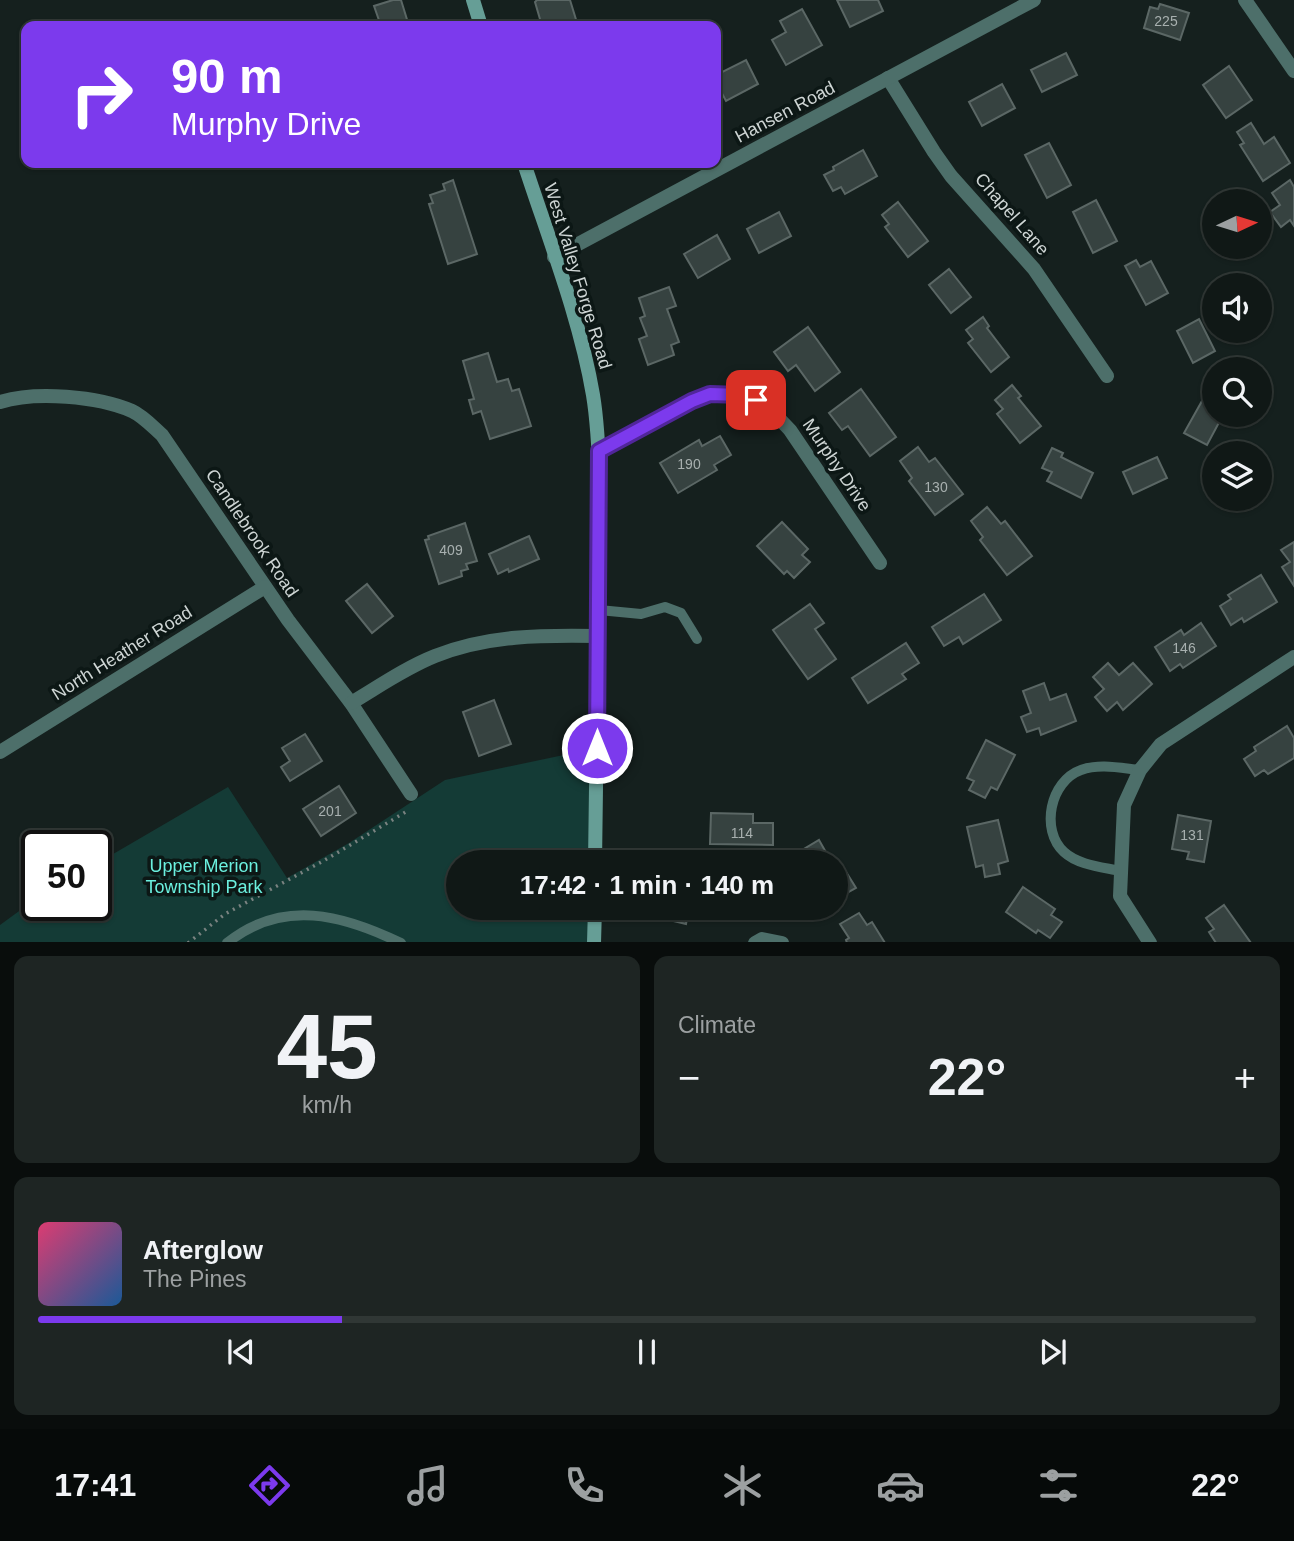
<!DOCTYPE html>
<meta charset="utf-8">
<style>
body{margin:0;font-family:Helvetica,sans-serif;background:#1e2523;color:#f1f3f6;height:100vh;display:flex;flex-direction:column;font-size:26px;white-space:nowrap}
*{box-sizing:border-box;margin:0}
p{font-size:23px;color:#9ca0a1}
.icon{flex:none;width:38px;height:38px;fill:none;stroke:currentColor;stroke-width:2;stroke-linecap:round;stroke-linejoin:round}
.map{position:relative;height:942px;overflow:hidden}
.sheet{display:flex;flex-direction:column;gap:14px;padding:14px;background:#090d0c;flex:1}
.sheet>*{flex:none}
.guide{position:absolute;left:21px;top:21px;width:700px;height:147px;border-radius:14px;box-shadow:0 2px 5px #0004,0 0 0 2px #303735;background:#7c3aed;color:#fff;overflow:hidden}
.needle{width:46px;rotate:86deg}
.fabs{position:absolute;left:1202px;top:189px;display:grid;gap:14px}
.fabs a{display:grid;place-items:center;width:70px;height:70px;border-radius:50%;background:#101816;box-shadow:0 2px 5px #0004,0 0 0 2px #303735;font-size:35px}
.speed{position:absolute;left:21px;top:830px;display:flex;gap:14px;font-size:35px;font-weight:700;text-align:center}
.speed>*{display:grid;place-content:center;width:91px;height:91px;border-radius:50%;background:#101816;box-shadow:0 2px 5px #0004,0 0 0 2px #303735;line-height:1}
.speed .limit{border:4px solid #111;border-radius:10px;background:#fff;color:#111}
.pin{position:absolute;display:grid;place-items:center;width:60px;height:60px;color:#fff;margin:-30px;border-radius:14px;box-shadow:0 4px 10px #0006}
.me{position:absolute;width:77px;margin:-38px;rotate:0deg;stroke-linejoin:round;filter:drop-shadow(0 0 5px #0008)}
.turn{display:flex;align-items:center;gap:24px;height:147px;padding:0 35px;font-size:32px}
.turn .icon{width:91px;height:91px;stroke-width:2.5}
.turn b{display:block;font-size:49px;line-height:60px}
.big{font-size:52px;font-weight:700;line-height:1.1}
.sheet .tile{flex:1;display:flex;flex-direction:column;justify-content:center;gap:10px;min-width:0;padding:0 24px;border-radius:14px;background:#1e2523}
.sheet .dial{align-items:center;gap:0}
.dial b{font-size:91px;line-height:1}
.song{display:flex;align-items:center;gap:21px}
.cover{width:84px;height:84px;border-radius:10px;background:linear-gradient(135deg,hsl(340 70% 55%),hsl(210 70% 35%))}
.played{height:7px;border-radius:4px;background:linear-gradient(90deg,#7c3aed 25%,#303735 25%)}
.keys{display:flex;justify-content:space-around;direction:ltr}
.heat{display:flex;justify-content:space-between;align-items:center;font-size:38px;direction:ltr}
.sheet .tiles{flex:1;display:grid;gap:14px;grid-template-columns:1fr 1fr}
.tile:last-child{grid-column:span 2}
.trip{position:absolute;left:446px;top:850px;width:402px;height:70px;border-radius:35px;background:#101816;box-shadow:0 2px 5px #0004,0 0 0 2px #303735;font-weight:700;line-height:70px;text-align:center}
.tabs{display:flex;height:112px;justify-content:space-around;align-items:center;background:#060a09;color:#9ca0a1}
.tabs .icon{width:49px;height:49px}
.tabs .active{color:#7c3aed}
.tabs b{font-size:32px;color:#f1f3f6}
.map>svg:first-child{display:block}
.green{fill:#143b36}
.building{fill:#364240;stroke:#5b6765;stroke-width:2}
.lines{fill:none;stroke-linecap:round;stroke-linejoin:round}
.path{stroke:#7a8381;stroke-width:3.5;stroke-dasharray:2 5;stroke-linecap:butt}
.service{stroke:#4d6f6a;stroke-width:10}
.minor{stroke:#4d6f6a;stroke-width:14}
.secondary{stroke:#669e96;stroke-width:14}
.route-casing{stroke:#51269a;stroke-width:18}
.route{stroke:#7c3aed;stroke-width:12}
.labels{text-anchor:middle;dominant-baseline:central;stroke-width:7;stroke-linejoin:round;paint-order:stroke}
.number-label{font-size:14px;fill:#a8b0af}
.street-label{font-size:18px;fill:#ced5d4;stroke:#0c1715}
.park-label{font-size:18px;fill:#6bf0df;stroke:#0c1715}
</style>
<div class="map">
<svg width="1294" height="943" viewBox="0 0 1294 943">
<rect width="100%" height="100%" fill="#15201e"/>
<polygon class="green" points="597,748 595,863 458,863 458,908 595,908 594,942 0,943 0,925 37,898 37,905 96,905 96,864 228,787 287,878 349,843 445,780"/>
<g class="building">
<polygon points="393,0 401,0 409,26 381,26 374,6"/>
<polygon points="537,0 570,0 578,26 542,26 535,2"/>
<polygon points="837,0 878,0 883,11 850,27"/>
<polygon points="1160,4 1189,13 1180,40 1144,28 1150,7 1158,9"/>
<polygon points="802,9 822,45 786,65 772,40 786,32 780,21"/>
<polygon points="1066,53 1077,75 1042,92 1031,70"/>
<polygon points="746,60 758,84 726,101 716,82 716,75"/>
<polygon points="1229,66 1252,100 1226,118 1203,85"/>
<polygon points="1002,84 1015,108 982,126 969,102"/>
<polygon points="1251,123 1264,144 1274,137 1290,163 1263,181 1240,145 1244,143 1237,132"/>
<polygon points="1049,143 1071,185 1047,198 1025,155"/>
<polygon points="863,150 877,176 845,194 841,187 833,191 824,175 834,170 833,167"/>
<polygon points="453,180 477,254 448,264 429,204 433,203 430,195 445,190 443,184"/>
<polygon points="1290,180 1294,187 1294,226 1290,220 1281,227 1270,212 1280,205 1272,193"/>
<polygon points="1096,200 1117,241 1093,253 1073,212"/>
<polygon points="898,202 928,241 908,257 885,227 889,224 882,215"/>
<polygon points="779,212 791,236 759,253 747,229"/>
<polygon points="717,235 730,259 698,278 684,254"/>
<polygon points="1136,260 1140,267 1151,261 1168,293 1146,305 1125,266"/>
<polygon points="949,269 971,297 951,313 929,285"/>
<polygon points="669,287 676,306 667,309 679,342 671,345 674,355 648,365 639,339 647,336 640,318 645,316 639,298"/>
<polygon points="983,317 989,326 987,328 1009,357 991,372 968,343 973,339 966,330"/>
<polygon points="1199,319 1215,351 1193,363 1177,331"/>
<polygon points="808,327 840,372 815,391 796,365 788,371 774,352"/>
<polygon points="488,353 497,382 508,379 512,391 519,389 531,426 490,439 481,411 473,414 469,400 474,399 463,361"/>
<polygon points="1012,385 1021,396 1018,398 1041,426 1020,443 997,414 1003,409 995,400"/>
<polygon points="861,389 896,437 870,456 848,426 842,430 829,413"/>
<polygon points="1202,401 1214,408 1214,415 1223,415 1207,445 1184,433"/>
<polygon points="720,436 731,455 714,465 717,470 678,493 660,463 699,440 702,446"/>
<polygon points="918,447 929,462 935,458 963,494 935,515 909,481 912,478 900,461"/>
<polygon points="1052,448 1063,453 1061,457 1093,473 1081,498 1047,481 1052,472 1042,468"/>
<polygon points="1157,457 1167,478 1133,494 1123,472"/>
<polygon points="987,507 1001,524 1005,521 1032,556 1007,575 980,540 983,537 971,521"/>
<polygon points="782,522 808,549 802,555 810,562 794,578 787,571 784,574 757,546"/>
<polygon points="465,523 477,561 466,564 468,569 461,571 462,576 439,584 425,540 429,539 428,536"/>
<polygon points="529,536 539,559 509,572 508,569 498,574 489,554"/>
<polygon points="1294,542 1294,586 1282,567 1290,562 1281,550"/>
<polygon points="1261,575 1277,602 1244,622 1242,618 1231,625 1220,606 1231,599 1228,595"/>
<polygon points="367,584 393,616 372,633 346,601"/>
<polygon points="984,594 1001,620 963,644 959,637 944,646 932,627"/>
<polygon points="810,604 824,623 815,629 836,659 808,679 773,630"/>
<polygon points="1201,623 1216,646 1183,668 1180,664 1170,671 1155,647 1181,630 1184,635"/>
<polygon points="906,643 919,663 902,674 906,679 868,703 852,678"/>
<polygon points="1108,663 1119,675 1133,663 1152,684 1123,710 1117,702 1107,711 1095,697 1104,689 1093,677"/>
<polygon points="1044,683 1050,700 1066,694 1076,721 1041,735 1039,728 1027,732 1021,717 1031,713 1023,691"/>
<polygon points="494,700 511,744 479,756 463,712"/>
<polygon points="1287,726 1294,738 1294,758 1268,774 1264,770 1255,776 1244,759 1256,751 1254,747"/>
<polygon points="305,734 322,761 290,781 281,767 290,761 282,748"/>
<polygon points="986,740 1015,755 997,790 991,787 985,798 969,790 974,781 967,778"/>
<polygon points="339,786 356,813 321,836 303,809"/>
<polygon points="711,813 753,814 753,823 773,823 773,845 710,844"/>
<polygon points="1178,815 1211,821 1204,862 1187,859 1189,852 1172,849"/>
<polygon points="998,820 1008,861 998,864 1000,874 985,877 983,865 976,867 967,827"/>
<polygon points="819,840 832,863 796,863 792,856"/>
<polygon points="843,867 856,888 836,899 836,870"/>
<polygon points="1023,887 1055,909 1051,915 1062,922 1050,938 1038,930 1036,933 1006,912"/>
<polygon points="1224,905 1251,943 1216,943 1209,932 1214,929 1206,918"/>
<polygon points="667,908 689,908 686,924 665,919"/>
<polygon points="859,913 867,925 872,922 885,943 847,943 846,940 849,938 840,924"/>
</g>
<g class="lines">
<polyline class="path" points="188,943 225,914 325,860 409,810"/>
<g class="service">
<polyline points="599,610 641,614 665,607 681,613 697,639"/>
<path d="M1120,871C1102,867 1078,865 1064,852C1040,830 1050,781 1081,770C1099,763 1121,768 1140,770"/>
<path d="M227,943C283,898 343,915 401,943"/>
</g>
<g class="minor">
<polyline points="1245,0 1294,71"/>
<polyline points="888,78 934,152 951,176 1034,269 1107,376"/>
<polyline points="554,257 1034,0"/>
<path d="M0,402C35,391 98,396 132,411C143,416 153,427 162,435L288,620L351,703L411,794"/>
<polyline points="599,451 692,401 710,394 741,395 756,400 769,408 790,430 880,563"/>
<path d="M351,703C378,687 405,668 435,656C488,635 542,635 598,636"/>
<polyline points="0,752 265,587"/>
<polyline points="755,943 762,939 782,943"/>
<polyline points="1150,943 1120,896 1124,805 1140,770 1161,744 1294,657"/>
</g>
<g class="secondary">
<polyline points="473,0 481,26"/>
<path d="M524,163C548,237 580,318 593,395C598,425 599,455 600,486L595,863"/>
<polyline points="594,943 595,908"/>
</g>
</g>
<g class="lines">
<defs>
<polyline id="route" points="597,748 599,451 692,401 710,394 741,395 756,400"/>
</defs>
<use href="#route" class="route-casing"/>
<use href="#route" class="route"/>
</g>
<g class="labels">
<g class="number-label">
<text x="1166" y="21">225</text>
<text x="689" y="464">190</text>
<text x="936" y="487">130</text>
<text x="451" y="550">409</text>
<text x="1184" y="648">146</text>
<text x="330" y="811">201</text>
<text x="742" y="833">114</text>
<text x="1192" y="835">131</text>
</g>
<g class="street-label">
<text transform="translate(785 112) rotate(-28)">Hansen Road</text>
<text transform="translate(1012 214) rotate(49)">Chapel Lane</text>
<text transform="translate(578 276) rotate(73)">West Valley Forge Road</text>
<text transform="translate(837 465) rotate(56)">Murphy Drive</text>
<text transform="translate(252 533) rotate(56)">Candlebrook Road</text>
<text transform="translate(122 653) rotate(-32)">North Heather Road</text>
</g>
<g class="park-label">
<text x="204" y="866">Upper Merion<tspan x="204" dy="21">Township Park</tspan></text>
</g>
</g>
</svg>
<div class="fabs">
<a><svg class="needle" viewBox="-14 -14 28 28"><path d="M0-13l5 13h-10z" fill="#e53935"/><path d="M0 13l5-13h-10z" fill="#9ca0a1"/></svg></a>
<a><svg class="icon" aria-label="sound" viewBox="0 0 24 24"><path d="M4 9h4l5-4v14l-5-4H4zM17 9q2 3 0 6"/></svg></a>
<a><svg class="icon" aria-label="search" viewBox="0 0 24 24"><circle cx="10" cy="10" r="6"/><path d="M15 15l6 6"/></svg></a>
<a><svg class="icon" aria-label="layers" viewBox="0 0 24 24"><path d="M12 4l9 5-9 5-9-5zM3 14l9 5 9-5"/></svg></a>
</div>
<div class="speed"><div class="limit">50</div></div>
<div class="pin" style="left:756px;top:400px;background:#d93025"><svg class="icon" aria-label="arrive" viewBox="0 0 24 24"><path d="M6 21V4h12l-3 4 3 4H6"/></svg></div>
<svg class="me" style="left:597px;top:748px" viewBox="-20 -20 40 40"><circle r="17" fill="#7c3aed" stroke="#fff" stroke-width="3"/><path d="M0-11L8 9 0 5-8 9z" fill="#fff"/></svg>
<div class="trip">17:42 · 1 min · 140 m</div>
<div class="guide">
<div class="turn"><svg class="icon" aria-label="right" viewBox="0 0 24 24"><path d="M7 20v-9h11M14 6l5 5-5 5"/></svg><div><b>90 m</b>Murphy Drive</div></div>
</div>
</div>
<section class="sheet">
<div class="tiles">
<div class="tile dial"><b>45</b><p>km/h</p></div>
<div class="tile"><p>Climate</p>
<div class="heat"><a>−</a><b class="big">22°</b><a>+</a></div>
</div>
<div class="tile">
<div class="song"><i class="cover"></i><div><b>Afterglow</b><p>The Pines</p></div></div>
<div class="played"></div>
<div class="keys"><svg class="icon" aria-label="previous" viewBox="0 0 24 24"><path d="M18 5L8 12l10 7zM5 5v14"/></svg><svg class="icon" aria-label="pause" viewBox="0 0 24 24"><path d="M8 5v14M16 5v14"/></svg><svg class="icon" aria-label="next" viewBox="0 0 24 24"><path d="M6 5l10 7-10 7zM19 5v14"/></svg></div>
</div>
</div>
</section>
<nav class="tabs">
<b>17:41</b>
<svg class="icon active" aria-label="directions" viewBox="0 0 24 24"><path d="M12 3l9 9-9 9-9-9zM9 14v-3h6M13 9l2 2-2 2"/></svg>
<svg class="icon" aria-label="music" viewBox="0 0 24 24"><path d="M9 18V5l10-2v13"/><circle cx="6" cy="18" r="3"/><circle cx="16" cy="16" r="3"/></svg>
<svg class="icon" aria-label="phone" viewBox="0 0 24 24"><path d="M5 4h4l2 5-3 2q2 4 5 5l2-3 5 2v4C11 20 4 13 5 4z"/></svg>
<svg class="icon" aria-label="climate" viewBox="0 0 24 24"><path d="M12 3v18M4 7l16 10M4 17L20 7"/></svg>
<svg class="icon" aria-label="car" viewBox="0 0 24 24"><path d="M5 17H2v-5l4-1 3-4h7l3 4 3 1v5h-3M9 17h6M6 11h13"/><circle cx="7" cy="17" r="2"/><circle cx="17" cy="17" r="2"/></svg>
<svg class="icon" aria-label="filters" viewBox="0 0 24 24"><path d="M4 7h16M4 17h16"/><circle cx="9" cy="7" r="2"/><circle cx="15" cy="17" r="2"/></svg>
<b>22°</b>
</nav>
